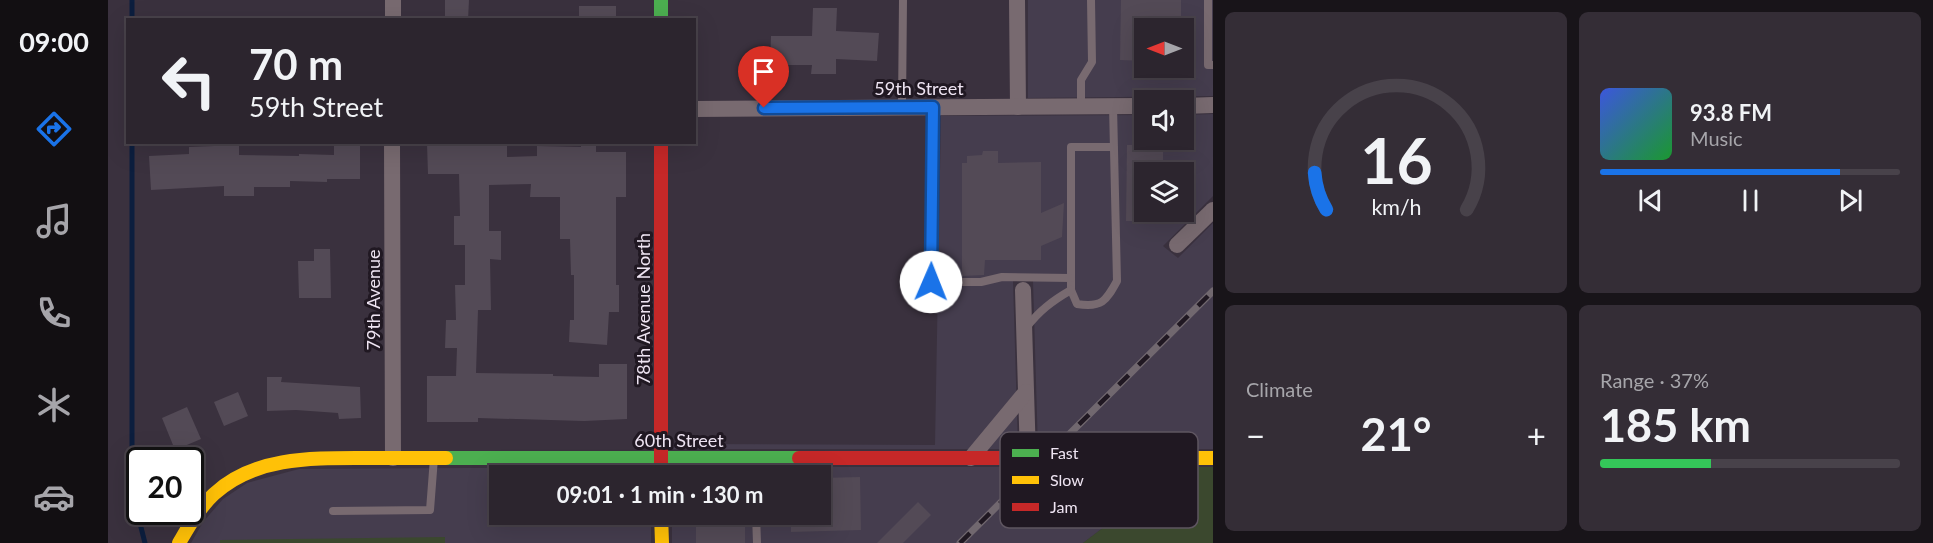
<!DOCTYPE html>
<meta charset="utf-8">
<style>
body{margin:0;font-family:Lato,sans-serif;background:#342d36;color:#f1f3f6;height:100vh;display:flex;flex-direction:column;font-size:22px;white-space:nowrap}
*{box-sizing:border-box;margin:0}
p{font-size:20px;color:#a6a5aa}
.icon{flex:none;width:33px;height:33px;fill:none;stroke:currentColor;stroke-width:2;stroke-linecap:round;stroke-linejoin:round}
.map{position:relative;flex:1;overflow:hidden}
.details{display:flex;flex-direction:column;gap:12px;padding:12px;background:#181419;width:720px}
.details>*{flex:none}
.hud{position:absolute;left:18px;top:18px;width:570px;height:126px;border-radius:0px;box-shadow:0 6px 24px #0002,0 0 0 2px #48424a;background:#2c252e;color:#f1f3f6;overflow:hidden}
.needle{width:39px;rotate:270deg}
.tools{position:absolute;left:1026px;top:18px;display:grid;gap:12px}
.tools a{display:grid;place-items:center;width:60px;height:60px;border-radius:0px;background:#2c252e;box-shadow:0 6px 24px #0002,0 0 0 2px #48424a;font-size:30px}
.speed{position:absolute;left:18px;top:447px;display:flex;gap:12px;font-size:30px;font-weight:700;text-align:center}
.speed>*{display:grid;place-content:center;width:78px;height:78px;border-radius:50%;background:#2c252e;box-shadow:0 6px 24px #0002,0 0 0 2px #48424a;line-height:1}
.speed .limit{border:3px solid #111;border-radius:9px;background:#fff;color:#111}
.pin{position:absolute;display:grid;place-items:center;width:51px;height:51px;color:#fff;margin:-62px -26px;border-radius:50% 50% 50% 0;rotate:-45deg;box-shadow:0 0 6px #0007}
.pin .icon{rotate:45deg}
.me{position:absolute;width:66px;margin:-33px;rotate:1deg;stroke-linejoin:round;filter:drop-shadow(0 0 4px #0008)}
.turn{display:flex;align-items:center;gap:21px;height:126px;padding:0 24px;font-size:27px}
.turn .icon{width:78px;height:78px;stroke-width:2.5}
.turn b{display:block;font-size:42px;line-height:51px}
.big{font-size:45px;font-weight:700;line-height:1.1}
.details .card{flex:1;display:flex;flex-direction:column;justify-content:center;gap:9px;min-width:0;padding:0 21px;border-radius:9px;background:#342d36}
.details .dial{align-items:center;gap:0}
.dial svg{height:156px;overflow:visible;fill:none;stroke:#48424a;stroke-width:7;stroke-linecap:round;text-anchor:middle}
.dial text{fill:#f1f3f6;stroke:none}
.song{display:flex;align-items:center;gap:18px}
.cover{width:72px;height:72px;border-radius:9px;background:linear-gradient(135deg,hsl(230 70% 55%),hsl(130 70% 35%))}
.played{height:6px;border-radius:3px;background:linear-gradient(90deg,#1a73e8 80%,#48424a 80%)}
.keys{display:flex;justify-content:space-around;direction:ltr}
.heat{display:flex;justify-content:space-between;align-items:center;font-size:33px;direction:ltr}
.charge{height:9px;border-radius:4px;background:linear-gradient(90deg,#34c759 37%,#48424a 0)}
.details .tiles{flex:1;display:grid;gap:12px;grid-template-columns:repeat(2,1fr)}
.trip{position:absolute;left:381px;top:465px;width:342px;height:60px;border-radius:0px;background:#2c252e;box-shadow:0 6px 24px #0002,0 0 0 2px #48424a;font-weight:700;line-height:60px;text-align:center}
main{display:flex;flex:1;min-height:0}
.dock{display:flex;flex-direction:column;width:108px;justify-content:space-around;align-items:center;background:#120f12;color:#a6a5aa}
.dock .icon{width:42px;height:42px}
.dock .on{color:#1a73e8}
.dock b{font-size:27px;color:#f1f3f6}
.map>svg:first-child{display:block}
.commercial{fill:#453d4e;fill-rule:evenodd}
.green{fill:#3b482e}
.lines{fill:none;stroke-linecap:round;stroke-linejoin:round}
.stream{stroke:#0c1e3e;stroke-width:5}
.building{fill:#534a56}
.lane{stroke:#786a70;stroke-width:8}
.street{stroke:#786a70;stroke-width:16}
.fast{stroke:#4caf50;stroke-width:14}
.slow{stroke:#ffc107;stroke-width:14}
.jam{stroke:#c62828;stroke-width:14}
.rail-casing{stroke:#71686f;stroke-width:7}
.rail{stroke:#201822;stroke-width:4.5;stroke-dasharray:14;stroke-linecap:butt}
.route-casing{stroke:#114b97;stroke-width:15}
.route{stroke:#1a73e8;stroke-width:10}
.labels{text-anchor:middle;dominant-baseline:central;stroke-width:6;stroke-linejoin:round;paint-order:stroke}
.street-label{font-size:18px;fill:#eee4f2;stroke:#201822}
.key{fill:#201822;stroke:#5e5560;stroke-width:1.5}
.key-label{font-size:16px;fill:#eee4f2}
</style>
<main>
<nav class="dock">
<b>09:00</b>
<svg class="icon on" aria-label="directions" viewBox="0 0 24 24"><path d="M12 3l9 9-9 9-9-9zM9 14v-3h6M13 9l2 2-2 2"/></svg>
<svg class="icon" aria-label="music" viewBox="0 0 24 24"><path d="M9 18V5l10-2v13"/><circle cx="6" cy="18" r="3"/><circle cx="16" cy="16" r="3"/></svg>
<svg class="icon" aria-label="phone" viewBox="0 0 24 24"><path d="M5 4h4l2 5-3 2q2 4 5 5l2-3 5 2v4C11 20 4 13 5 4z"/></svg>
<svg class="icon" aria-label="climate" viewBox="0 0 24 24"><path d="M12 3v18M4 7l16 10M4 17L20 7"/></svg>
<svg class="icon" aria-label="car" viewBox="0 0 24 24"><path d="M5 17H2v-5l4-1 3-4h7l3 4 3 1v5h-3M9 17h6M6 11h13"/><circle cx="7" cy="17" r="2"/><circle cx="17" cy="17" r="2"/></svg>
</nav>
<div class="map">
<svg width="1105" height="543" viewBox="0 0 1105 543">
<rect width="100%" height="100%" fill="#3a313e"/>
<g class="commercial">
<path d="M920,0H1105V96L920,98ZM1036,28H1076V68H1036Z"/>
<path d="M1105,114V196L1055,246L1070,258L1105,223V449H930L925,281H905L910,449H564V444L827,445L833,116L1036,115V140H1076V115ZM1036,172H1076V212H1036Z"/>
<polygon points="543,467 543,475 392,476 392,514 543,515 543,543 83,543 95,522 115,499 139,483 191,469"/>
<polygon points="564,467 1075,467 975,543 564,543 564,515 712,514 712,476 564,475"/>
</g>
<g class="green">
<polygon points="1075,467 1105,467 1105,543 975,543"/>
<polygon points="337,537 337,543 112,543 112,540"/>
</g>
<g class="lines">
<g class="stream">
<polyline points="24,0 24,20"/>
<polyline points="24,142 24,492 37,543"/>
</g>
</g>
<g class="building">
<polygon points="337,0 361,0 360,20 337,20"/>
<polygon points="1013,0 1073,0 1073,28 1036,28 1036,61 1012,60"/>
<rect x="471" y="6" width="37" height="14"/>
<polygon points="705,8 729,8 728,31 771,33 769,61 728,59 728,74 703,74 704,65 662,65 663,36 704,36"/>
<polygon points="1028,140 1045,140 1045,145 1055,145 1055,172 1036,172 1036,221 1018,221 1019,145 1028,145"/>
<polygon points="379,143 379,144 399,144 399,157 429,156 429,146 473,147 473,144 488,144 488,152 518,152 518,197 508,197 508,285 511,285 511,312 501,312 499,345 461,342 462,320 466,320 466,275 463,275 462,239 452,239 452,197 422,197 423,184 381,185 381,231 393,231 393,260 382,259 383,310 370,310 368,373 445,374 445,376 491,377 491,364 519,364 519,419 476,421 370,418 370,422 319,422 319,376 348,376 349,348 337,348 338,320 348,320 347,285 357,285 357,245 346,245 346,216 352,216 351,174 320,174 319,144"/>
<polygon points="252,144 252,179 219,179 219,182 182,181 182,187 146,187 146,196 116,196 116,186 43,190 41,156 81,154 81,147 131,145 131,155 191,156 191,154 226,155 226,145"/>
<polygon points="875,151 890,151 890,163 933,162 933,213 956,203 954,237 933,246 933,260 877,260 876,275 854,276 854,163 859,163 859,156 874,155"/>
<polygon points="206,249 222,249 223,298 191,298 190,261 206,261"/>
<polygon points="159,377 174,377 173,382 252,387 253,418 231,419 230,413 188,410 159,411"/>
<polygon points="130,392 140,416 116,426 106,402"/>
<polygon points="79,407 93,439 67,450 54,418"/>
<polygon points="752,477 753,530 683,532 683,514 712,514 712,478"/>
<polygon points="810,502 823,515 795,543 769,543"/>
<rect x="588" y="514" width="49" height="29"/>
</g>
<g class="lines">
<g class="lane">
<polyline points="1100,0 1100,65 1105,65"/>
<polyline points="973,106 973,80 984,62 983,0"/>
<path d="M1005,106L1009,281C998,301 994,308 969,304L963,290V147H1006"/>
<polyline points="794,107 795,0"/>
<polyline points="825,107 823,282 873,282 894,277 963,278"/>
<path d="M918,328C931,311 944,301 963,290"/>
<polyline points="639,458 643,476"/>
<polyline points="225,511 322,510 326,458"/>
<polyline points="648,514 649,543"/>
</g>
<g class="street">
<polyline points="909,0 910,107"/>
<polyline points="285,20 285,0"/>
<polyline points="1076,106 1105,105"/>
<polyline points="586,109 1036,106"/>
<polyline points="284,142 285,458"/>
<polyline points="1069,245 1105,210"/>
<polyline points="915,290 920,458"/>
<polyline points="863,458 918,392"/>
</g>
<g class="fast">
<polyline points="553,0 553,20"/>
<polyline points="338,458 691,458"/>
</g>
<g class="slow">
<polyline points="971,458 1105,458"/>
<polyline points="553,514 554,543"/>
<path d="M71,543C81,526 91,508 106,494C147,456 206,458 259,458C285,458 312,458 338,458"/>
</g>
<g class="jam">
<polyline points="553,142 553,476"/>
<polyline points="691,458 971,458"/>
</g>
<defs>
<polyline id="rail" points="852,543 1105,291"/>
</defs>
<use href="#rail" class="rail-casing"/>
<use href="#rail" class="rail"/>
</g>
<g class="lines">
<defs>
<polyline id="route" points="656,108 825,107 823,282"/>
</defs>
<use href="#route" class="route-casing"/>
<use href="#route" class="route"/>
</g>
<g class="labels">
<g class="street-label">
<text x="811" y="88">59th Street</text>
<text transform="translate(265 300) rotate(-90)">79th Avenue</text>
<text transform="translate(535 309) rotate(-90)">78th Avenue North</text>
<text x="571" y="440">60th Street</text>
</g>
</g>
<rect x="892" y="432" width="198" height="96" rx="9" class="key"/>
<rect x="904" y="449" width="27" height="8" fill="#4caf50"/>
<rect x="904" y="476" width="27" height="8" fill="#ffc107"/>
<rect x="904" y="503" width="27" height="8" fill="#c62828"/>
<g class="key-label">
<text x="942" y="459">Fast</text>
<text x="942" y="486">Slow</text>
<text x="942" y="513">Jam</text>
</g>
</svg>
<div class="tools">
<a><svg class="needle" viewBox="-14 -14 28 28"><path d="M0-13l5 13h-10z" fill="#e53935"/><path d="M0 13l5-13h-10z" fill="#a6a5aa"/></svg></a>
<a><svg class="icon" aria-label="sound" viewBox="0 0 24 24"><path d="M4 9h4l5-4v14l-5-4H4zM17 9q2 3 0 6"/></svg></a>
<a><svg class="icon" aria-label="layers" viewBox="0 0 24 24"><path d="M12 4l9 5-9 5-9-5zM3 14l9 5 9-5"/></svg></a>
</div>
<div class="speed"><div class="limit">20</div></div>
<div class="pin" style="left:656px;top:108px;background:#d93025"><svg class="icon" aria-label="arrive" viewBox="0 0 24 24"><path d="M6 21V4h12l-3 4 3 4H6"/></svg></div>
<svg class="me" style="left:823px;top:282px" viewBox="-20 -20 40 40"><circle r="19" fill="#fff"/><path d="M0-13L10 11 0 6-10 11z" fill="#1a73e8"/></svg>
<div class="trip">09:01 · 1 min · 130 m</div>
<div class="hud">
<div class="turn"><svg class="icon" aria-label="left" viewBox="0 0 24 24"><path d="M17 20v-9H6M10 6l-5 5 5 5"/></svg><div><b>70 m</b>59th Street</div></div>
</div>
</div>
<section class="details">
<div class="tiles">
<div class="card dial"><svg viewBox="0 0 100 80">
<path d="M14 69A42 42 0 1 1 86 69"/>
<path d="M14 69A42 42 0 0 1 8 50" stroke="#1a73e8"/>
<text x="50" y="56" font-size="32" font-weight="700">16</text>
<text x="50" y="72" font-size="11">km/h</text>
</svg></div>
<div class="card">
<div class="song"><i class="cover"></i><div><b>93.8 FM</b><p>Music</p></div></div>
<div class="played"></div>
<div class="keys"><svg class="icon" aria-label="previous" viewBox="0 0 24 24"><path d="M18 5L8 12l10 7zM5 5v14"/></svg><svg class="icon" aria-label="pause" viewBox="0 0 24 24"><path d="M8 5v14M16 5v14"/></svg><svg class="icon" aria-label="next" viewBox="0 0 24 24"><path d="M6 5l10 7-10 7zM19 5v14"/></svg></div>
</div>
<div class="card"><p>Climate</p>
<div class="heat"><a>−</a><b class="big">21°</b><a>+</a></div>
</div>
<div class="card"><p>Range · 37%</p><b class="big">185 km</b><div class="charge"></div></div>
</div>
</section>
</main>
